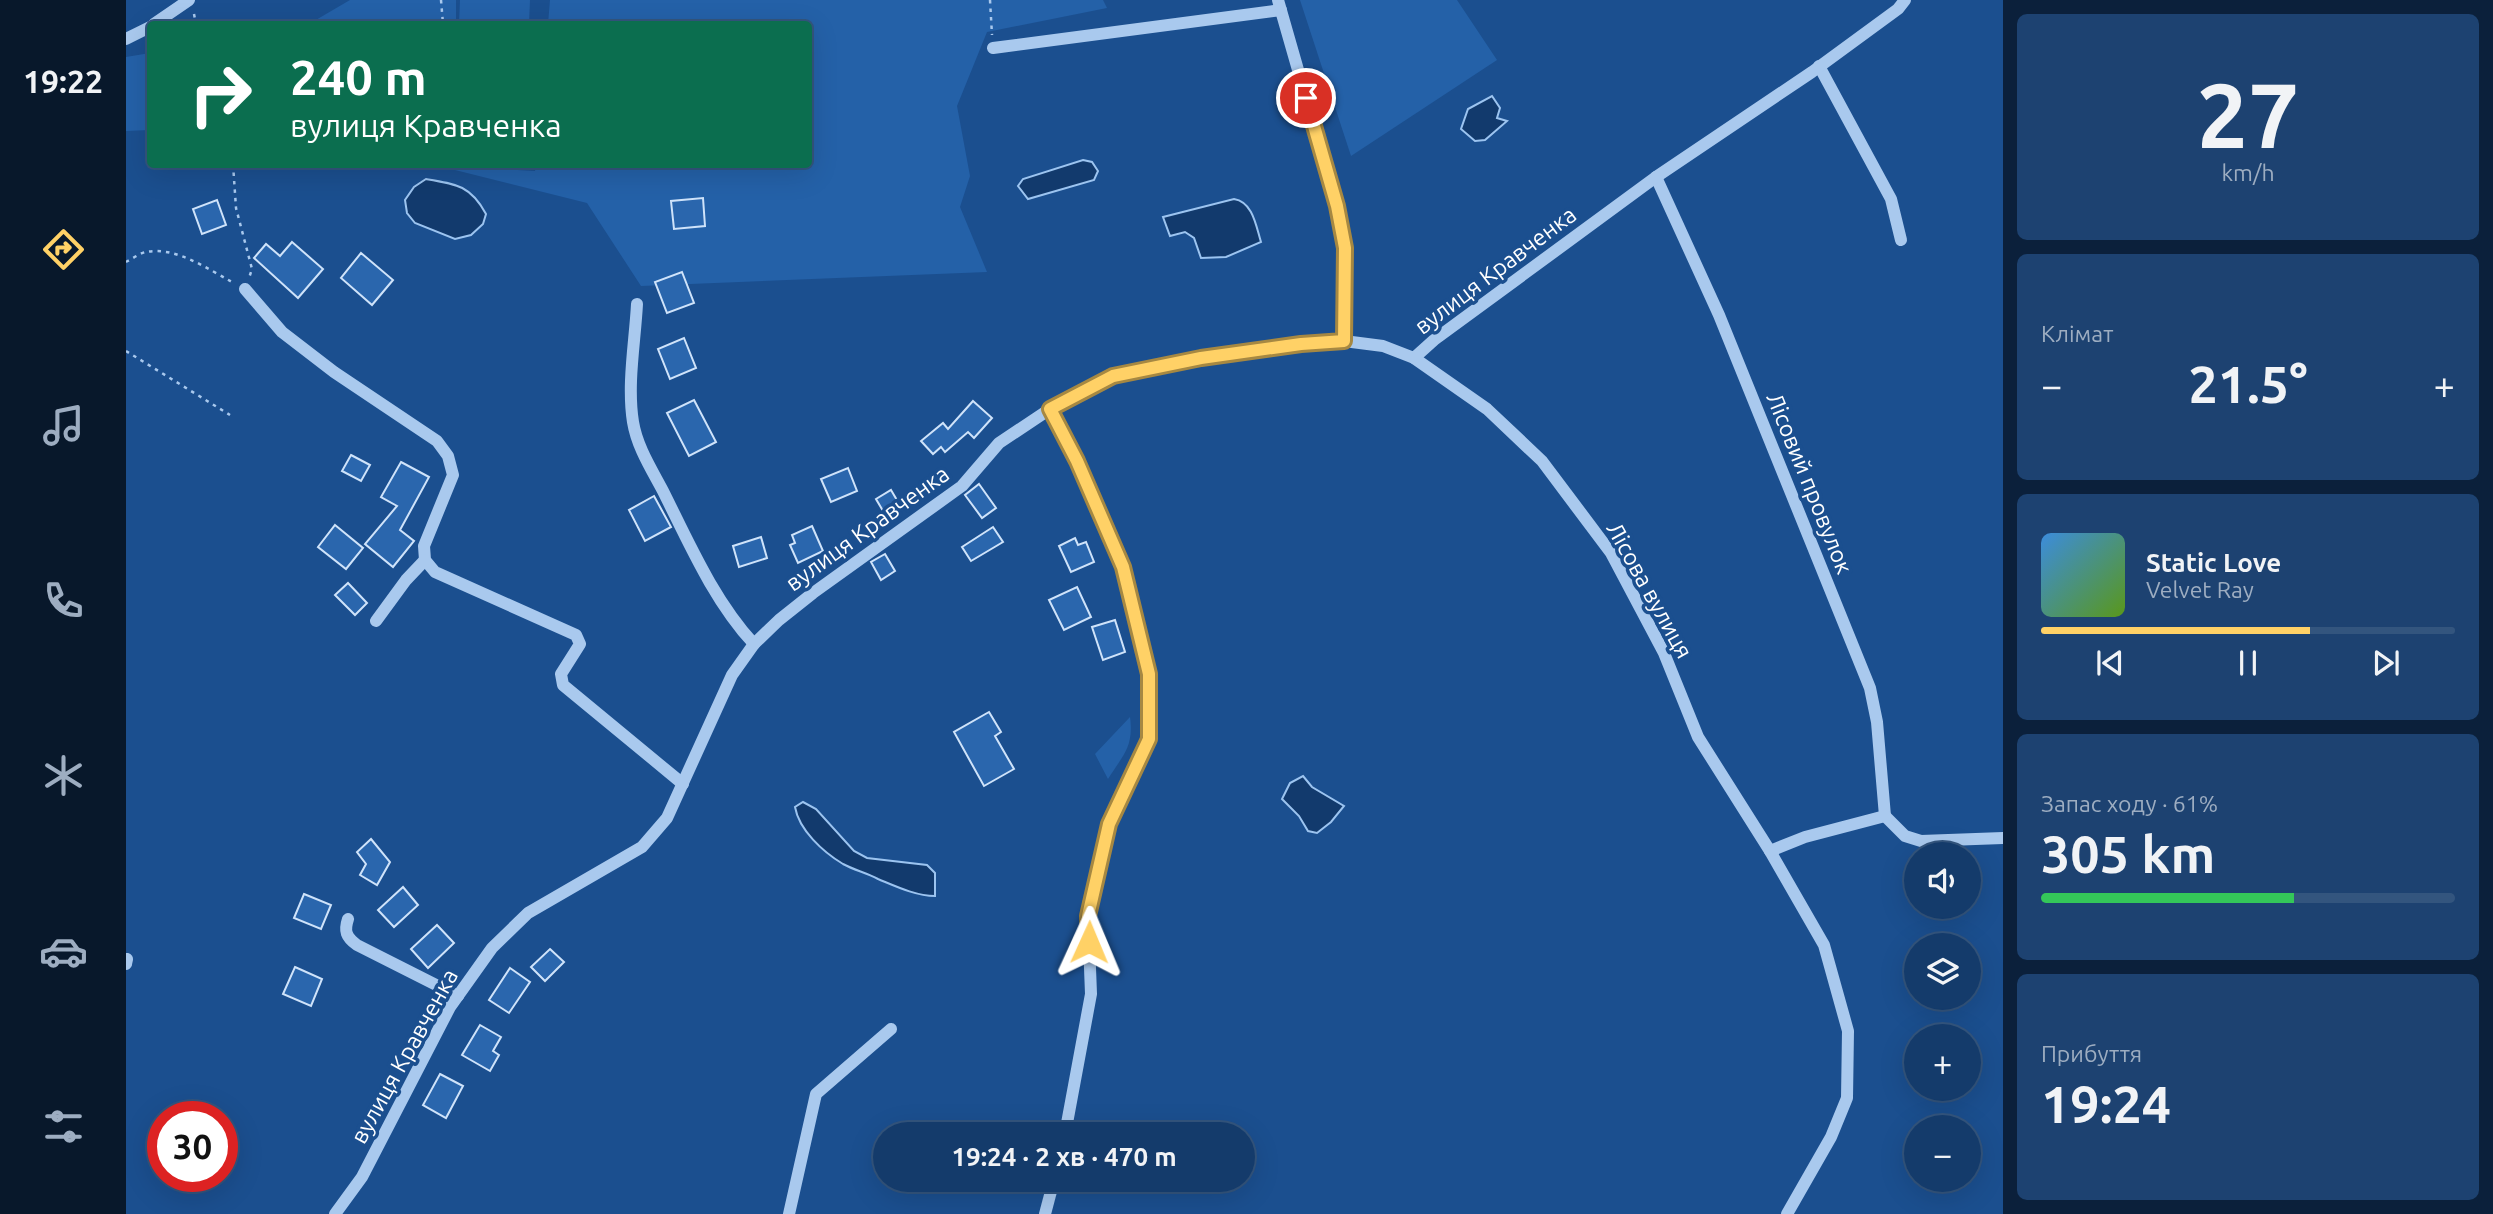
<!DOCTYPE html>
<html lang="uk">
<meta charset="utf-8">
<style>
body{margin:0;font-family:Ubuntu,sans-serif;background:#1d4271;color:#f1f3f6;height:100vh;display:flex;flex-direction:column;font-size:26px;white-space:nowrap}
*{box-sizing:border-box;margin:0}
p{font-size:23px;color:#9dadc1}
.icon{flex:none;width:38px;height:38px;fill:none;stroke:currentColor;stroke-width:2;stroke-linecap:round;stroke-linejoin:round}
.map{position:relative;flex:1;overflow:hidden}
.panel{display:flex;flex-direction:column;gap:14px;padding:14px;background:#0b203b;width:490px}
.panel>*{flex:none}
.guide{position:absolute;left:21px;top:21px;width:665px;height:147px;border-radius:7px;box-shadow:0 7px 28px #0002,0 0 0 2px #33557e;background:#0b6e4f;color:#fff;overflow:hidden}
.tools{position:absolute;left:1778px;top:842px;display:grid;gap:14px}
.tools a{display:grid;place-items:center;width:77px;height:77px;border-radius:50%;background:#143b6b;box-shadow:0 7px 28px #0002,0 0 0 2px #33557e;font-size:35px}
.speed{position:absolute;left:21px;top:1101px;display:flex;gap:14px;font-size:35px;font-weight:700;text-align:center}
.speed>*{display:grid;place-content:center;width:91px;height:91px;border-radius:50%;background:#143b6b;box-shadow:0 7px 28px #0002,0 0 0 2px #33557e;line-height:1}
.speed .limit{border:10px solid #d22;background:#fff;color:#111}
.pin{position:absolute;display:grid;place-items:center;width:60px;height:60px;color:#fff;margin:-30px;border:4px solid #fff;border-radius:50%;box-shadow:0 2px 7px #0007}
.me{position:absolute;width:77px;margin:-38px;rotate:1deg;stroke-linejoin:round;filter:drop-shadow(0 0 5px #0008)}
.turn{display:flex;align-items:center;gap:24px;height:147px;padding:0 28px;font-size:32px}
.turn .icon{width:91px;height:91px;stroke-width:2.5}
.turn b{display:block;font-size:49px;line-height:60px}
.big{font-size:52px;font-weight:700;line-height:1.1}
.panel .tile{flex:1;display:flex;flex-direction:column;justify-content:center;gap:10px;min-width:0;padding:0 24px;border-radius:10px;background:#1d4271}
.panel .dial{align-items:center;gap:0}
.dial b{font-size:91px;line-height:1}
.song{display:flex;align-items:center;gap:21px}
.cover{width:84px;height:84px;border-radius:10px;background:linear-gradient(135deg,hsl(210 70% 55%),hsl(90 70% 35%))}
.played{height:7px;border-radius:4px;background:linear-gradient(90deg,#ffd166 65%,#33557e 65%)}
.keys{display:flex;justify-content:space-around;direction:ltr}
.heat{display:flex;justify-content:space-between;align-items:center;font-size:38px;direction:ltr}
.charge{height:10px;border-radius:5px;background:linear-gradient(90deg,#34c759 61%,#33557e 0)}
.trip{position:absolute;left:747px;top:1122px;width:382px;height:70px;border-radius:35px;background:#143b6b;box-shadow:0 7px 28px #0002,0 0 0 2px #33557e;font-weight:700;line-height:70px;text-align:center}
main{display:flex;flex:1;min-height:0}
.menu{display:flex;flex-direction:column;width:126px;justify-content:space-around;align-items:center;background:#08182b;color:#9dadc1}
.menu .icon{width:49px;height:49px}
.menu .current{color:#ffd166}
.menu b{font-size:32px;color:#f1f3f6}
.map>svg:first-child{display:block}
.green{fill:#2461a8}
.water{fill:#123a6d;stroke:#9cc4f0;stroke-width:2}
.building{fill:#2a66ad;stroke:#cfe3fa;stroke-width:2}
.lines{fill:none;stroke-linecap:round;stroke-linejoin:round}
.path{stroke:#a9c9ee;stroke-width:2.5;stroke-dasharray:3.5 5;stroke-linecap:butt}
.minor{stroke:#a9c9ee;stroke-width:12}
.route-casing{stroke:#a68842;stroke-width:18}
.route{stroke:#ffd166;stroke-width:12}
.labels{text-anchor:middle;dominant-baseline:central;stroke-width:7;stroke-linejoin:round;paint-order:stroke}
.street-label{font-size:23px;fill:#fff;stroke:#1b4f8f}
</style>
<main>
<nav class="menu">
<b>19:22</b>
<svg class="icon current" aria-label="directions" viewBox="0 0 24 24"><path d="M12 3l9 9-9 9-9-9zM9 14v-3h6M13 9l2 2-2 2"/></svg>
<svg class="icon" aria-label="music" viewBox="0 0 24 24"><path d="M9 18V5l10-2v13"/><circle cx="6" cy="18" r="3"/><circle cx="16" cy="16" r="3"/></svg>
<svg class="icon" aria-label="phone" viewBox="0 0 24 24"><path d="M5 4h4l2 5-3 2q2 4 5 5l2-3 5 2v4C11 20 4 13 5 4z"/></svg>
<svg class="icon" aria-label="climate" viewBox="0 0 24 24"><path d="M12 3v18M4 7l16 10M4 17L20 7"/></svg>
<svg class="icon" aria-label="car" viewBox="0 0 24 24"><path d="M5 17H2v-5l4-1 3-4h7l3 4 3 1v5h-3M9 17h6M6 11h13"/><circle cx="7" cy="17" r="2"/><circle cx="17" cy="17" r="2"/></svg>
<svg class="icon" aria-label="filters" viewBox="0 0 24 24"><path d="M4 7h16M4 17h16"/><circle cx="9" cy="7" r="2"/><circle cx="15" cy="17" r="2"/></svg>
</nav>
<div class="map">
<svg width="1877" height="1214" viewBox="0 0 1877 1214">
<rect width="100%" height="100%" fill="#1b4f8f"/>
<g class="green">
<polygon points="224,0 330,0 330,24 183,24"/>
<polygon points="334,0 404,0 403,24 333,24"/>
<polygon points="424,0 977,0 981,8 861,32 831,106 844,176 834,207 861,272 515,286 461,203 309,165 409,171 410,164 682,164 682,24 422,24"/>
<polygon points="1174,0 1331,0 1371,60 1225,156"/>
<polygon points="24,53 24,130 0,131 0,57"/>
<path d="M1004,717C1008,747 997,755 982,779L969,754Z"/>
</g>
<g class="water">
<polygon points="1366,96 1374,108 1371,118 1381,121 1359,140 1349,141 1335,129 1342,109"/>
<polygon points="957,160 966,162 972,171 968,180 902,199 892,186 897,179"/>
<path d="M300,179C331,184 345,186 360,214L357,224L345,235L329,239L289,223L281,213L279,200L288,187Z"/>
<path d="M1108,199C1127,202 1130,226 1135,242L1100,257L1075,258L1068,238L1059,232L1044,236L1037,217Z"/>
<polygon points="1177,776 1186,787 1218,806 1205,822 1191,833 1182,831 1173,816 1156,799 1164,783"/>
<path d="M677,802L690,809L728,851L741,858L801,865L809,873V896C790,896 769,886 752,879C741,873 728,870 717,864C697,852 673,830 669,807Z"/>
</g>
<g class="building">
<polygon points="577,198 579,226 548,229 545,201"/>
<polygon points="91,200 100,225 76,234 67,209"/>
<polygon points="166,242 197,269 172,298 128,258 140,244 154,256"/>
<polygon points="235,253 267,280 246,305 215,278"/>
<polygon points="556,272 568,303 541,313 529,282"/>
<polygon points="558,338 570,368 544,379 532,349"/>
<polygon points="568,400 590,442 563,456 541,413"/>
<polygon points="847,401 866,418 848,438 842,432 819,452 815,447 807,454 795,441 817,423 822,429"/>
<polygon points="225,455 244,465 235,481 216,471"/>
<polygon points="275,462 303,477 274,530 288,541 267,567 239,544 271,506 255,497"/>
<polygon points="722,468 731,491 705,502 695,479"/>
<polygon points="853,484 870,508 856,518 839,495"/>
<polygon points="765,490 775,507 760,516 750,499"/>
<polygon points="528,496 545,527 519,541 503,510"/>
<polygon points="209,525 237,548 220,569 192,547"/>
<polygon points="686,526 697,551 672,563 664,545 669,543 666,535"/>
<polygon points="867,527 877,542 845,561 836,547"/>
<polygon points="635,537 641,558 613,567 607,546"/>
<polygon points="949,538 952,545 960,542 968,562 945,572 933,546"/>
<polygon points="759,554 769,571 755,580 745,562"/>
<polygon points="222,583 241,603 229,615 209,595"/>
<polygon points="951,587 965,617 938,630 923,600"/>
<polygon points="989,620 999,652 977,660 966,627"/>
<polygon points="863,712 875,732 869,736 888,769 858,786 828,732"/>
<polygon points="245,839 264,862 251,885 234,875 240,864 231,852"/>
<polygon points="277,887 292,905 268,927 252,910"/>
<polygon points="178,894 205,905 195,929 168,918"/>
<polygon points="311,925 328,943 302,968 285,949"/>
<polygon points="424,949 438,962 419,981 405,967"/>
<polygon points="169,967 196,979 185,1006 157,994"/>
<polygon points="384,968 404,982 383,1013 363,1000"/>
<polygon points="354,1025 375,1037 367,1051 373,1055 364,1071 336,1055"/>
<polygon points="314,1074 337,1086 320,1118 297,1105"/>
</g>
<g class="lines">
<g class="path">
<polyline points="315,0 317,24"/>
<polyline points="864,0 866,35"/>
<polyline points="68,14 70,24"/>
<polyline points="107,164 110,208 126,269 123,278"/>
<path d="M0,262C6,259 14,253 20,252C49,246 82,269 106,282"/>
<polyline points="0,351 104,415"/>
</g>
<g class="minor">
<polyline points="1152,0 1211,206 1219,248 1218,341"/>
<polyline points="28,24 63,0"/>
<polyline points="0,39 24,27"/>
<polyline points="867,48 1155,10"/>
<polyline points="1693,66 1765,199 1775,240"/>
<polyline points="1530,177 1593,315 1744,688 1751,722 1759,816"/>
<polyline points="119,289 156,332 208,372 311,441 322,456 327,475 298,546 299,560 309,572 450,635 454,644 435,674 437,685 557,784"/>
<path d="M511,304C509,342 501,384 507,422C511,447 526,470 537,491C563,543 588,601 628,644"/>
<polyline points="1288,358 1361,409 1416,461 1485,553 1538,653 1572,737 1644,851 1698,945 1722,1031 1721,1098 1705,1137 1661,1214"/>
<polyline points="924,409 951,461 997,567 1023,674 1023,739 983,824 962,916 965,994 939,1134"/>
<polyline points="250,621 280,580 299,560"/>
<polyline points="1759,816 1779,836 1795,841 1877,838"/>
<polyline points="1644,851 1679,837 1759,816"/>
<path d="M222,919C218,931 220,937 231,945L332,996"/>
<polyline points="0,964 1,959"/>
<polyline points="209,1214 236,1177 324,1007 366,948 402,913 516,847 541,818 606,675 628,644 653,620 687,593 836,486 873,443 924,409 987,376 1075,358 1175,344 1218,341 1257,346 1288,358 1308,340 1530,177 1686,72 1772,9 1779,0"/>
<polyline points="663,1214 690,1094 765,1029"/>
<polyline points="919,1214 928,1180"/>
</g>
</g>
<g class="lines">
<defs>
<polyline id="route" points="963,942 962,916 983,824 1023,739 1023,674 997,567 951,461 924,409 987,376 1075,358 1175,344 1218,341 1219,248 1211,206 1180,98"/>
</defs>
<use href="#route" class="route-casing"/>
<use href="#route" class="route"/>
</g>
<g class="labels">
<g class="street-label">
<text transform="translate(1369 270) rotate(-37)">вулиця Кравченка</text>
<text transform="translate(1684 483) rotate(68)">Лісовий провулок</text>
<text transform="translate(741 528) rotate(-36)">вулиця Кравченка</text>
<text transform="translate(1524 590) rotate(61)">Лісова вулиця</text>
<text transform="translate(278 1056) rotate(-61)">вулиця Кравченка</text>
</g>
</g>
</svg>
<div class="tools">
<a><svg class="icon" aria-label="sound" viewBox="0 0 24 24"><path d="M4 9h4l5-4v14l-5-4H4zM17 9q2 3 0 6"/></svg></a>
<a><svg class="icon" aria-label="layers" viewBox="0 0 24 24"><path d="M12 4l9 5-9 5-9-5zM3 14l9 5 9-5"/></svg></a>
<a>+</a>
<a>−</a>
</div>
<div class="speed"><div class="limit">30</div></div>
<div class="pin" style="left:1180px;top:98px;background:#d93025"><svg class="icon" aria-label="arrive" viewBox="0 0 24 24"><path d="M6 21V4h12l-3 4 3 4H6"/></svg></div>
<svg class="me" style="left:963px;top:942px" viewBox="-20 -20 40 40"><path d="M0-17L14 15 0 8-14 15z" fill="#ffd166" stroke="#fff" stroke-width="4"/></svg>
<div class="trip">19:24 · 2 хв · 470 m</div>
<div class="guide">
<div class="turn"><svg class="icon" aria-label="right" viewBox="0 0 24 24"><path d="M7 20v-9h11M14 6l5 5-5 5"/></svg><div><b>240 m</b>вулиця Кравченка</div></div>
</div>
</div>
<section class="panel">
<div class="tile dial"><b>27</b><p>km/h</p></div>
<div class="tile"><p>Клімат</p>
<div class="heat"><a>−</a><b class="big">21.5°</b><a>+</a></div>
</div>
<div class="tile">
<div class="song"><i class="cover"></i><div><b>Static Love</b><p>Velvet Ray</p></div></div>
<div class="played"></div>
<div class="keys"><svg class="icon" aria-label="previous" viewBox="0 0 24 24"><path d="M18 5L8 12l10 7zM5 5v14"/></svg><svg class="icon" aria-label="pause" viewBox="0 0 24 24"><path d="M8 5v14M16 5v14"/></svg><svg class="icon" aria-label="next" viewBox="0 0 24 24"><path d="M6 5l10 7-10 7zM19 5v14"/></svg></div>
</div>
<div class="tile"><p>Запас ходу · 61%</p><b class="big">305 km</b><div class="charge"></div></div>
<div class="tile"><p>Прибуття</p><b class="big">19:24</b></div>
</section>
</main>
